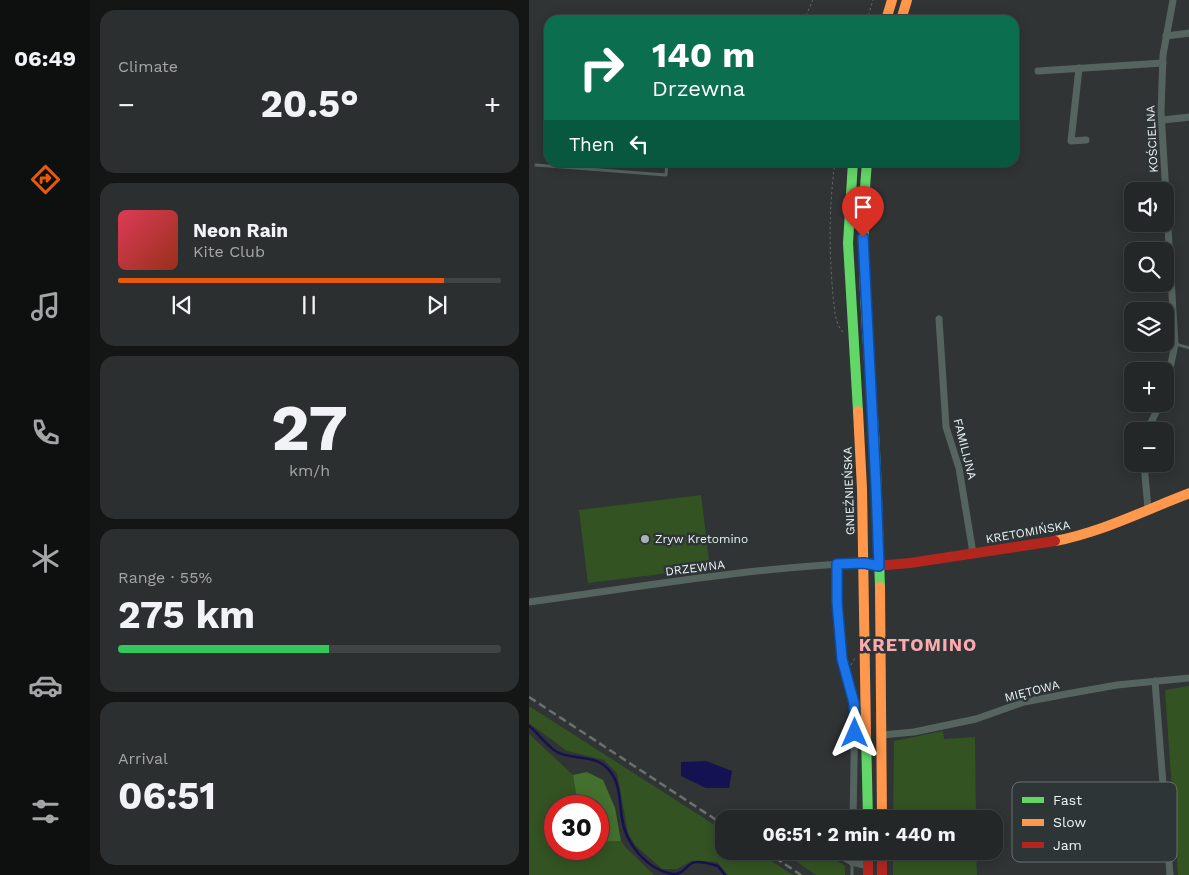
<!DOCTYPE html>
<meta charset="utf-8">
<style>
body{margin:0;font-family:"Work Sans",sans-serif;background:#2c2f2f;color:#f1f3f6;height:100vh;display:flex;flex-direction:column;font-size:19px;white-space:nowrap}
*{box-sizing:border-box;margin:0}
p{font-size:16px;color:#a3a5a7}
.icon{flex:none;width:28px;height:28px;fill:none;stroke:currentColor;stroke-width:2;stroke-linecap:round;stroke-linejoin:round}
.map{position:relative;flex:1;overflow:hidden}
.panel{display:flex;flex-direction:column;gap:10px;padding:10px;background:#141515;width:439px}
.panel>*{flex:none}
.guide{position:absolute;left:15px;top:15px;width:475px;height:152px;border-radius:15px;box-shadow:0 2px 12px #0003,0 0 0 1px #414444;background:#0b6e4f;color:#fff;overflow:hidden}
.buttons{position:absolute;left:595px;top:182px;display:grid;gap:10px}
.buttons a{display:grid;place-items:center;width:50px;height:50px;border-radius:10px;background:#242727;box-shadow:0 2px 12px #0003,0 0 0 1px #414444;font-size:25px}
.speed{position:absolute;left:15px;top:795px;display:flex;gap:10px;font-size:25px;font-weight:700;text-align:center}
.speed>*{display:grid;place-content:center;width:65px;height:65px;border-radius:50%;background:#242727;box-shadow:0 2px 12px #0003,0 0 0 1px #414444;line-height:1}
.speed .limit{border:8px solid #d22;background:#fff;color:#111}
.pin{position:absolute;display:grid;place-items:center;width:42px;height:42px;color:#fff;margin:-51px -21px;border-radius:50% 50% 50% 0;rotate:-45deg;box-shadow:0 0 5px #0007}
.pin .icon{rotate:45deg}
.me{position:absolute;width:55px;margin:-28px;rotate:0deg;stroke-linejoin:round;filter:drop-shadow(0 0 4px #0008)}
.turn{display:flex;align-items:center;gap:18px;height:105px;padding:0 25px;font-size:22px}
.turn .icon{width:65px;height:65px;stroke-width:2.5}
.turn b{display:block;font-size:35px;line-height:42px}
.then{display:flex;align-items:center;height:48px;padding:0 25px;background:#0003;gap:10px;font-size:19px}
.big{font-size:38px;font-weight:700;line-height:1.1}
.panel .card{flex:1;display:flex;flex-direction:column;justify-content:center;gap:8px;min-width:0;padding:0 18px;border-radius:15px;background:#2c2f2f}
.panel .dial{align-items:center;gap:0}
.dial b{font-size:65px;line-height:1}
.song{display:flex;align-items:center;gap:15px}
.cover{width:60px;height:60px;border-radius:8px;background:linear-gradient(135deg,hsl(350 70% 55%),hsl(10 70% 35%))}
.played{height:5px;border-radius:2px;background:linear-gradient(90deg,#ea580c 85%,#414444 85%)}
.keys{display:flex;justify-content:space-around;direction:ltr}
.heat{display:flex;justify-content:space-between;align-items:center;font-size:28px;direction:ltr}
.charge{height:8px;border-radius:4px;background:linear-gradient(90deg,#34c759 55%,#414444 0)}
.trip{position:absolute;left:186px;top:810px;width:288px;height:50px;border-radius:15px;background:#242727;box-shadow:0 2px 12px #0003,0 0 0 1px #414444;font-weight:700;line-height:50px;text-align:center}
main{display:flex;flex:1;min-height:0}
.tabs{display:flex;flex-direction:column;width:90px;justify-content:space-around;align-items:center;background:#0e1010;color:#a3a5a7}
.tabs .icon{width:35px;height:35px}
.tabs .selected{color:#ea580c}
.tabs b{font-size:22px;color:#f1f3f6}
.map>svg:first-child{display:block}
.green{fill:#335323}
.forest{fill:#44702d}
.water{fill:#141253}
.lines{fill:none;stroke-linecap:round;stroke-linejoin:round}
.stream{stroke:#141253;stroke-width:2.5}
.path{stroke:#616b68;stroke-width:1;stroke-dasharray:2.5 2.5;stroke-linecap:butt}
.lane{stroke:#55645e;stroke-width:3}
.street{stroke:#55645e;stroke-width:7}
.fast{stroke:#63d668;stroke-width:10}
.slow{stroke:#ff974d;stroke-width:10}
.jam{stroke:#b3261e;stroke-width:10}
.rail{stroke:#697170;stroke-width:2.5;stroke-dasharray:8 4;stroke-linecap:butt}
.route-casing{stroke:#114b97;stroke-width:12}
.route{stroke:#1a73e8;stroke-width:9}
.poi-dot{fill:#acb1b1;stroke:#2e3536;stroke-width:2}
.labels{text-anchor:middle;dominant-baseline:central;stroke-width:5;stroke-linejoin:round;paint-order:stroke}
.street-label{font-size:12px;fill:#eff4f5;stroke:#2e3536}
.poi-label{font-size:12px;fill:#eff4f5;stroke:#2e3536;text-anchor:start}
.district-label{font-size:18px;font-weight:bold;letter-spacing:1px;fill:#fda9ae;stroke:#2e3536}
.key{fill:#2e3536;stroke:#686e6f;stroke-width:1}
.key-label{font-size:14px;fill:#eff4f5}
</style>
<main>
<nav class="tabs">
<b>06:49</b>
<svg class="icon selected" aria-label="directions" viewBox="0 0 24 24"><path d="M12 3l9 9-9 9-9-9zM9 14v-3h6M13 9l2 2-2 2"/></svg>
<svg class="icon" aria-label="music" viewBox="0 0 24 24"><path d="M9 18V5l10-2v13"/><circle cx="6" cy="18" r="3"/><circle cx="16" cy="16" r="3"/></svg>
<svg class="icon" aria-label="phone" viewBox="0 0 24 24"><path d="M5 4h4l2 5-3 2q2 4 5 5l2-3 5 2v4C11 20 4 13 5 4z"/></svg>
<svg class="icon" aria-label="climate" viewBox="0 0 24 24"><path d="M12 3v18M4 7l16 10M4 17L20 7"/></svg>
<svg class="icon" aria-label="car" viewBox="0 0 24 24"><path d="M5 17H2v-5l4-1 3-4h7l3 4 3 1v5h-3M9 17h6M6 11h13"/><circle cx="7" cy="17" r="2"/><circle cx="17" cy="17" r="2"/></svg>
<svg class="icon" aria-label="filters" viewBox="0 0 24 24"><path d="M4 7h16M4 17h16"/><circle cx="9" cy="7" r="2"/><circle cx="15" cy="17" r="2"/></svg>
</nav>
<section class="panel">
<div class="card"><p>Climate</p>
<div class="heat"><a>−</a><b class="big">20.5°</b><a>+</a></div>
</div>
<div class="card">
<div class="song"><i class="cover"></i><div><b>Neon Rain</b><p>Kite Club</p></div></div>
<div class="played"></div>
<div class="keys"><svg class="icon" aria-label="previous" viewBox="0 0 24 24"><path d="M18 5L8 12l10 7zM5 5v14"/></svg><svg class="icon" aria-label="pause" viewBox="0 0 24 24"><path d="M8 5v14M16 5v14"/></svg><svg class="icon" aria-label="next" viewBox="0 0 24 24"><path d="M6 5l10 7-10 7zM19 5v14"/></svg></div>
</div>
<div class="card dial"><b>27</b><p>km/h</p></div>
<div class="card"><p>Range · 55%</p><b class="big">275 km</b><div class="charge"></div></div>
<div class="card"><p>Arrival</p><b class="big">06:51</b></div>
</section>
<div class="map">
<svg width="661" height="875" viewBox="0 0 661 875">
<rect width="100%" height="100%" fill="#303434"/>
<g class="green">
<polygon points="172,495 181,568 59,583 50,510"/>
<polygon points="660,686 660,875 649,875 636,690"/>
<polygon points="0,706 195,831 195,851 227,851 264,875 199,875 188,862 163,861 148,869 133,869 106,845 99,833 88,773 75,760 38,751 0,723"/>
<polygon points="414,731 415,739 446,737 447,819 364,819 365,741"/>
<polygon points="0,734 44,775 49,806 26,806 26,849 69,849 69,842 92,841 97,848 125,875 0,875"/>
<polygon points="252,851 294,851 316,866 316,875 287,875"/>
<polygon points="364,851 447,851 448,875 364,875"/>
</g>
<polygon class="forest" points="58,772 74,780 86,808 92,841 69,842 69,806 49,806 44,775"/>
<polygon class="water" points="177,761 203,771 200,788 177,788 152,776 152,762"/>
<g class="lines">
<path class="stream" d="M0,726C9,733 19,747 28,752C41,760 65,754 78,768C92,781 90,801 93,818C96,843 118,870 144,874C153,875 156,867 163,863C170,860 182,864 189,866L196,875"/>
<g class="path">
<polyline points="275,20 284,0"/>
<polyline points="338,20 344,0"/>
<path d="M306,162C299,213 300,263 306,314L309,325L315,334"/>
<polyline points="322,665 326,658"/>
</g>
<g class="lane">
<polyline points="251,162 283,162"/>
<polyline points="7,165 137,175 138,162"/>
<polyline points="646,344 661,348"/>
<polyline points="323,863 323,875"/>
</g>
<g class="street">
<polyline points="637,36 661,33"/>
<polyline points="550,68 542,141 557,140"/>
<polyline points="509,71 634,63"/>
<polyline points="633,120 661,117"/>
<polyline points="410,319 417,427 430,468 444,553"/>
<polyline points="636,393 646,344 632,112 634,55 644,0"/>
<polyline points="618,431 631,404"/>
<polyline points="615,464 619,509"/>
<polyline points="308,564 307,588 313,659 326,708 324,819"/>
<path d="M0,602C111,587 223,567 335,563"/>
<polyline points="626,681 641,875"/>
<polyline points="352,735 385,732 447,719 495,702 543,693 588,685 661,678"/>
<polyline points="303,851 323,862 339,866"/>
<polyline points="323,862 323,851"/>
</g>
<g class="fast">
<polyline points="324,162 319,243 329,411"/>
<path d="M338,162C330,247 338,331 344,416C348,473 349,530 351,587"/>
<polyline points="337,735 339,819"/>
</g>
<g class="slow">
<polyline points="357,20 363,0"/>
<polyline points="372,20 378,0"/>
<polyline points="329,411 333,489 337,735"/>
<path d="M526,541C573,532 616,510 661,493"/>
<polyline points="351,587 353,819"/>
</g>
<g class="jam">
<polyline points="335,563 358,565 381,563 526,541"/>
<polyline points="339,851 339,875"/>
<polyline points="353,851 353,875"/>
</g>
<g class="rail">
<polyline points="0,697 195,825"/>
<polyline points="236,851 272,875"/>
</g>
</g>
<g class="lines">
<defs>
<polyline id="route" points="326,733 325,703 313,659 308,602 308,564 335,563 350,566 347,486 334,237"/>
</defs>
<use href="#route" class="route-casing"/>
<use href="#route" class="route"/>
</g>
<circle class="poi-dot" cx="116" cy="539" r="5"/>
<g class="labels">
<g class="street-label">
<text transform="translate(623 139) rotate(-93)">KOŚCIELNA</text>
<text transform="translate(436 449) rotate(76)">FAMILIJNA</text>
<text transform="translate(320 491) rotate(-92)">GNIEŹNIEŃSKA</text>
<text transform="translate(499 532) rotate(-10)">KRETOMIŃSKA</text>
<text transform="translate(166 568) rotate(-7)">DRZEWNA</text>
<text transform="translate(503 691) rotate(-14)">MIĘTOWA</text>
</g>
<g class="poi-label">
<text x="126" y="539">Zryw Kretomino</text>
</g>
<g class="district-label">
<text x="389" y="644">KRETOMINO</text>
</g>
</g>
<rect x="483" y="782" width="165" height="80" rx="8" class="key"/>
<rect x="493" y="797" width="22" height="6" fill="#63d668"/>
<rect x="493" y="819" width="22" height="7" fill="#ff974d"/>
<rect x="493" y="842" width="22" height="6" fill="#b3261e"/>
<g class="key-label">
<text x="524" y="805">Fast</text>
<text x="524" y="827">Slow</text>
<text x="524" y="850">Jam</text>
</g>
</svg>
<div class="buttons">
<a><svg class="icon" aria-label="sound" viewBox="0 0 24 24"><path d="M4 9h4l5-4v14l-5-4H4zM17 9q2 3 0 6"/></svg></a>
<a><svg class="icon" aria-label="search" viewBox="0 0 24 24"><circle cx="10" cy="10" r="6"/><path d="M15 15l6 6"/></svg></a>
<a><svg class="icon" aria-label="layers" viewBox="0 0 24 24"><path d="M12 4l9 5-9 5-9-5zM3 14l9 5 9-5"/></svg></a>
<a>+</a>
<a>−</a>
</div>
<div class="speed"><div class="limit">30</div></div>
<div class="pin" style="left:334px;top:237px;background:#d93025"><svg class="icon" aria-label="arrive" viewBox="0 0 24 24"><path d="M6 21V4h12l-3 4 3 4H6"/></svg></div>
<svg class="me" style="left:326px;top:733px" viewBox="-20 -20 40 40"><path d="M0-17L14 15 0 8-14 15z" fill="#1a73e8" stroke="#fff" stroke-width="4"/></svg>
<div class="trip">06:51 · 2 min · 440 m</div>
<div class="guide">
<div class="turn"><svg class="icon" aria-label="right" viewBox="0 0 24 24"><path d="M7 20v-9h11M14 6l5 5-5 5"/></svg><div><b>140 m</b>Drzewna</div></div>
<div class="then">Then<svg class="icon" aria-label="left" viewBox="0 0 24 24"><path d="M17 20v-9H6M10 6l-5 5 5 5"/></svg></div>
</div>
</div>
</main>
